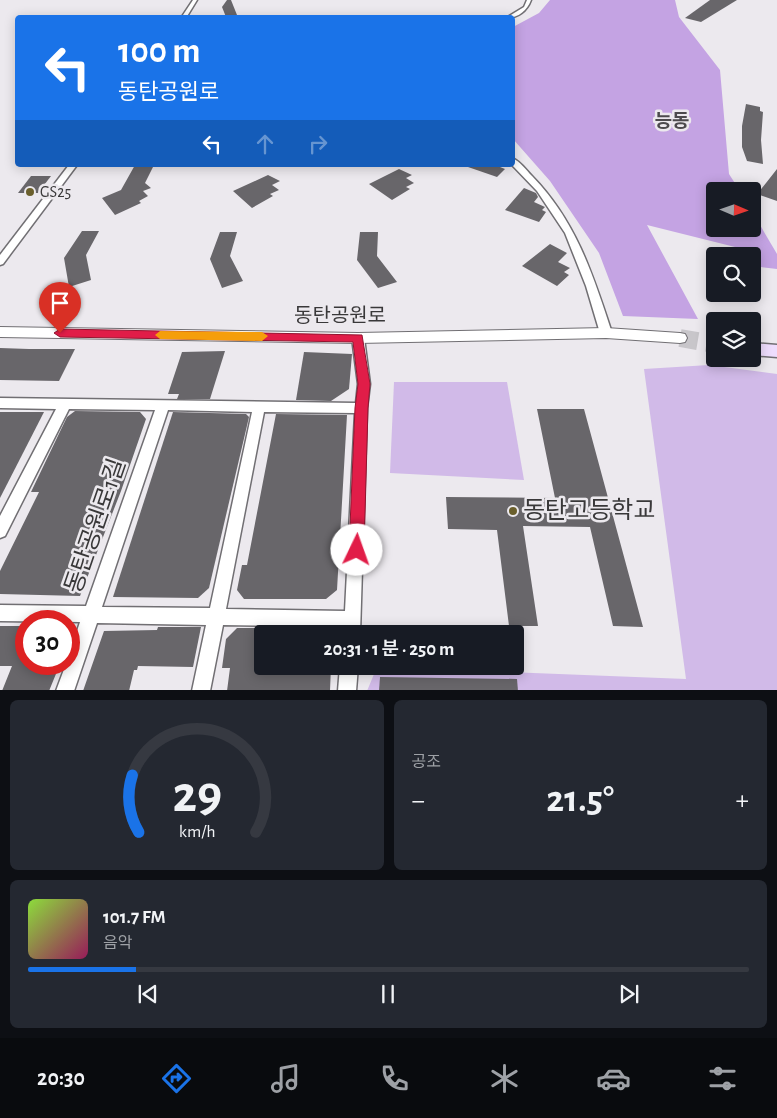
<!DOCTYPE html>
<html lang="ko">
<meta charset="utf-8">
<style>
body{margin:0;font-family:"Alegreya Sans","Noto Sans KR",sans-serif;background:#242831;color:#f1f3f6;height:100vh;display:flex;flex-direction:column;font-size:19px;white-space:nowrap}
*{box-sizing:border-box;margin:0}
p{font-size:16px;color:#9ea1a6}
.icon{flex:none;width:28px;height:28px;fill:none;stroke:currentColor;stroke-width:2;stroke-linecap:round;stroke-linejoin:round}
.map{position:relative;height:690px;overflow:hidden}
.drawer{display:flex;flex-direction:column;gap:10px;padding:10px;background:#0d0f14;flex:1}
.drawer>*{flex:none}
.banner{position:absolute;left:15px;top:15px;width:500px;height:152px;border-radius:5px;box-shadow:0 2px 12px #0003;background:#1a73e8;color:#fff;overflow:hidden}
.needle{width:32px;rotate:92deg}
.fabs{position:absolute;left:706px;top:182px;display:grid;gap:10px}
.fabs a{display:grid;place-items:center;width:55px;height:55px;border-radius:5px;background:#171b24;box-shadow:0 2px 12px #0003;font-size:25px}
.speed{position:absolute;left:15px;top:610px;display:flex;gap:10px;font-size:25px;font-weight:700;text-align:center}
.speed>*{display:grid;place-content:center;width:65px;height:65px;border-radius:50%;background:#171b24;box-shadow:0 2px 12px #0003;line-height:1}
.speed .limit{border:8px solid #d22;background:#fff;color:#111}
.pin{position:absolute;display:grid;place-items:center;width:42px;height:42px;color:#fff;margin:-51px -21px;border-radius:50% 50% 50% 0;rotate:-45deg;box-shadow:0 0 5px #0007}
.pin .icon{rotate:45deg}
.me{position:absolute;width:55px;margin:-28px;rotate:3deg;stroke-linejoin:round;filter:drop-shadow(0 0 4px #0008)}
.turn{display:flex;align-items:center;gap:18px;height:105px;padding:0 20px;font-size:22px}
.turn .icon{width:65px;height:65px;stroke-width:2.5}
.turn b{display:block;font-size:35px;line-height:42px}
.lanes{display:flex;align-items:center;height:48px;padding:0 20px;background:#0003;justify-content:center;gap:25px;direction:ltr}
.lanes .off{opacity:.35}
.big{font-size:38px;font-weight:600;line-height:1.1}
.drawer .widget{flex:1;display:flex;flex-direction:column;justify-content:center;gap:8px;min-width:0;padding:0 18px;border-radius:8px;background:#242831}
.drawer .dial{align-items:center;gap:0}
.dial svg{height:130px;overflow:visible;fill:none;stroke:#363941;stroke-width:7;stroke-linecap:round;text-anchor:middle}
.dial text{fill:#f1f3f6;stroke:none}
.song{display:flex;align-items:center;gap:15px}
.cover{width:60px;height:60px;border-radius:8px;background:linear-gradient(135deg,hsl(90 70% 55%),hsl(330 70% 35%))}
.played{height:5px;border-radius:2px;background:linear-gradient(90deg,#1a73e8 15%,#363941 15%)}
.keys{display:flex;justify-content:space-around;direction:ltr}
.heat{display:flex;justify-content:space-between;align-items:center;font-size:28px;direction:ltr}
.drawer .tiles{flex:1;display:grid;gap:10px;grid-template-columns:1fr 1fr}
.widget:last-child{grid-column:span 2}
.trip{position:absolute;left:254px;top:625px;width:270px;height:50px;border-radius:5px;background:#171b24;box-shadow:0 2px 12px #0003;font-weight:600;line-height:50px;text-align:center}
.dock{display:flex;height:80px;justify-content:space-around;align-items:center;background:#090b0e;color:#9ea1a6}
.dock .icon{width:35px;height:35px}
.dock .on{color:#1a73e8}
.dock b{font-size:22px;color:#f1f3f6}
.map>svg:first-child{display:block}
.green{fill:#d1bae8}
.forest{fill:#c4a3e3}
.building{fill:#68666a}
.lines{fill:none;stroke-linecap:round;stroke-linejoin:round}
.secondary-tunnel{stroke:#c8c6ca;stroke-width:18;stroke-dasharray:18 9;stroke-linecap:butt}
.minor-casing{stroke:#716f73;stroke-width:3}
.tertiary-casing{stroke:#716f73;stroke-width:2}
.secondary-casing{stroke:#716f73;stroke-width:3}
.minor{fill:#fff;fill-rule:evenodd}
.tertiary{fill:#fff;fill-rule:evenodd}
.secondary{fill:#eeddfd;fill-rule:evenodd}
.route{fill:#e11d48;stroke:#92132f}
.slow{fill:#f59e0b}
.poi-dot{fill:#6a5f2c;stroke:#ece9ee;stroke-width:2}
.labels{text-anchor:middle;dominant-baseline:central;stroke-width:5;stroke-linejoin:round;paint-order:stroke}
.far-poi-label{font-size:16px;fill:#393839;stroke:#ece9ee;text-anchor:start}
.far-quarter-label{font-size:19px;font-weight:bold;fill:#4c4a4d;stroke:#ece9ee}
.street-label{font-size:20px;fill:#393839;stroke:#ece9ee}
.near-poi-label{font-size:24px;fill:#393839;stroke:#ece9ee;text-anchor:start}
.near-street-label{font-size:24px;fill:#393839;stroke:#ece9ee}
</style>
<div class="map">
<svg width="777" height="691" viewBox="0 0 777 691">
<rect width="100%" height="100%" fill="#ece9ee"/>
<g class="green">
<polygon points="709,365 777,374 777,690 367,691 377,667 686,679 644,369"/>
<polygon points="394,382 507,382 524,480 390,473"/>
</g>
<polygon class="forest" points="550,0 675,0 679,17 720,70 729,174 740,191 715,191 715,229 752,229 753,213 777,254 777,269 761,267 753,260 752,256 747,256 735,247 647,225 698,319 623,316 599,253 550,181 513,139 513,27 539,13"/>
<g class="building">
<polygon points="227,0 231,0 237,15 226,17 222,7"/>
<polygon points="710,0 737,0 701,22 685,18"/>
<polygon points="746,104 760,107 760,111 763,112 761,140 763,164 747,161 742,147 742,126"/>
<polygon points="135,165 154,165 145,183 151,188 143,191 148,196 139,201 141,203 115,215 102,198 121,190"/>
<polygon points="468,165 495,165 505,169 497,177 468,167"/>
<polygon points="399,169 412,175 406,178 414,183 406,187 410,189 392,200 369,184"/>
<polygon points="777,169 777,201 757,194 766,183"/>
<polygon points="268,175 280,181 272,185 279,190 270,194 273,196 252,208 233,191"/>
<polygon points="31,176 51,176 38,193 18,193"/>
<polygon points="524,188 536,193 538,197 534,202 545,207 542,210 546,212 539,222 505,210"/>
<polygon points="82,231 99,231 86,255 91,280 69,287 64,258"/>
<polygon points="220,232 237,232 230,256 243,281 222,288 210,259"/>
<polygon points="360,232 378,232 377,256 397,282 378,288 357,260"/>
<polygon points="550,244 567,253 558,262 570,268 564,272 569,275 557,286 522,266"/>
<polygon points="0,348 29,349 75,349 59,381 0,380"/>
<polygon points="225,351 210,399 177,399 179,394 168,394 182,352"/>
<polygon points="304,352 352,354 349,389 331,401 296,400"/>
<polygon points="537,409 584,409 643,627 613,626 590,527 523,526 538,626 509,626 497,530 448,529 446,497 555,498"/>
<polygon points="75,411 140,412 146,419 121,491 80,596 0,594 0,571 39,492 31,492 67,417"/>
<polygon points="0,412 44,412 0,498"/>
<polygon points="173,412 246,414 249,417 209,588 198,598 113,597"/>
<polygon points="276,414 347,415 337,590 326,599 244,599 237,590 242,565 247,565"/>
<polygon points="0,626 26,626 26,664 60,664 49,691 2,691 12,666 0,666"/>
<polygon points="158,627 201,627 193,667 138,666 137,670 134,670 129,691 83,691 104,631 157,630"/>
<polygon points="237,628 262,628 262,666 331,666 330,691 227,691 230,668 222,668 226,639"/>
<polygon points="380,677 517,679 518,691 379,691"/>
</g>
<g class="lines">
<polyline class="secondary-tunnel" points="680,338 715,344"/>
<defs>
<g id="minor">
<polygon points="193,0 197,0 186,18 181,18"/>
<path d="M527,0H531C527,11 518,18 506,18L524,7Z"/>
<path d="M512,158C520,161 526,170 532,176C576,221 593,275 612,333L610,336L606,337L600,333L586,286L565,233L537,191L512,165Z"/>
<polygon points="69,165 77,165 3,264 0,265 0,255"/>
<path d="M358,334L364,338L370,384L367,408L360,634H344V627L223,625L210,691H192L206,625L97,623L74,691H56L66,664H69V655L80,622L0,621V605L86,606L155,410L69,409L5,536L0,538V516L56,409L0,408V398L356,403L358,384L352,338ZM168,410L252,412L210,608L102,607ZM264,412L355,413L345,611L226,609Z"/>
<polygon points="340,666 358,666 356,691 338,691"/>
</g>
<polygon id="tertiary" points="0,327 358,333 606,328 680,333 685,334 687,338 685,342 680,343 606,338 358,343 0,337"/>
<polygon id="secondary" points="752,343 777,345 777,357 752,355"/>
</defs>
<use href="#minor" class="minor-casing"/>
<use href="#tertiary" class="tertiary-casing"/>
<use href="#secondary" class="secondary-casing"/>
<use href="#minor" class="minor"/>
<use href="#tertiary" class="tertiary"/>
<use href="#secondary" class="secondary"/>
</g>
<polygon class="route" points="60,329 362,335 370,384 368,408 364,550 362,555 357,558 351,555 349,550 355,408 358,384 353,342 60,337 54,333"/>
<polygon class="slow" points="160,331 262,332 268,336 262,341 160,339 155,335"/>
<g class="poi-dot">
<circle cx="30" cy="192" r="5"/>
<circle cx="513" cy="511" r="5"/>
</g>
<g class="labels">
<g class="far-poi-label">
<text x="40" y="192">GS25</text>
</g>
<g class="far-quarter-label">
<text x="672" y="121">능동</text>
</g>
<g class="street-label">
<text x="340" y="316">동탄공원로</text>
</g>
<g class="near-poi-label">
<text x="523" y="511">동탄고등학교</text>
</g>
<g class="near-street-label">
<text transform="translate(96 526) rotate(-71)">동탄공원로1길</text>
</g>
</g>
</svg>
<div class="fabs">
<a><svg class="needle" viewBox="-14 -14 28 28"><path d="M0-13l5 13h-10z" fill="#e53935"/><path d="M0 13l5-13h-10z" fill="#9ea1a6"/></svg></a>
<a><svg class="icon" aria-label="search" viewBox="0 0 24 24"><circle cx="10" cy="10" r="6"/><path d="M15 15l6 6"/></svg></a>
<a><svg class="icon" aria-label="layers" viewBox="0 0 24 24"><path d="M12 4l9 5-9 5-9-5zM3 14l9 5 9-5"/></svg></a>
</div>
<div class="speed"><div class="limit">30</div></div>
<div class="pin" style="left:60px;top:333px;background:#d93025"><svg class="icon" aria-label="arrive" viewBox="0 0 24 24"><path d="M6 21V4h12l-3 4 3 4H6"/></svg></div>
<svg class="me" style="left:357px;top:550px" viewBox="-20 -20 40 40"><circle r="19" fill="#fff"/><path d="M0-13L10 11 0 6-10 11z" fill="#e11d48"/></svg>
<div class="trip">20:31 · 1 분 · 250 m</div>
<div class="banner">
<div class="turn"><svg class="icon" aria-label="left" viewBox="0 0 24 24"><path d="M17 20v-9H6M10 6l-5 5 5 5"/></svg><div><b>100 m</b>동탄공원로</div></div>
<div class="lanes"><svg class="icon" aria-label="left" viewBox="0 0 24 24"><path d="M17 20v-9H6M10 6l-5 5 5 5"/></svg><svg class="icon off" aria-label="ahead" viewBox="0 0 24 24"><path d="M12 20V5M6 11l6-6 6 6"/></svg><svg class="icon off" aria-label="right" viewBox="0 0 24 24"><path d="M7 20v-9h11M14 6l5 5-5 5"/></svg></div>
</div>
</div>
<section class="drawer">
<div class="tiles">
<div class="widget dial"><svg viewBox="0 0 100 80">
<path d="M14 69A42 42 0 1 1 86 69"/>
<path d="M14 69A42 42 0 0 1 10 34" stroke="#1a73e8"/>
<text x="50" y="56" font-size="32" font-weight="700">29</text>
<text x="50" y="72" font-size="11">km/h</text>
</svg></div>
<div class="widget"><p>공조</p>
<div class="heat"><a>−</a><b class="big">21.5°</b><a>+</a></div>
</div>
<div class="widget">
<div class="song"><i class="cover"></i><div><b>101.7 FM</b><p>음악</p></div></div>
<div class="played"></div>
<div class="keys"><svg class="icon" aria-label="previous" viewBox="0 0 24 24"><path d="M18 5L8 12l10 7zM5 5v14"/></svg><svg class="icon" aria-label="pause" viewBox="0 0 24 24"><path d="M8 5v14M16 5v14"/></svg><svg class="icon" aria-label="next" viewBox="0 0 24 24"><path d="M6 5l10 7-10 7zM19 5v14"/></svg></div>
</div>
</div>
</section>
<nav class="dock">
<b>20:30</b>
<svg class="icon on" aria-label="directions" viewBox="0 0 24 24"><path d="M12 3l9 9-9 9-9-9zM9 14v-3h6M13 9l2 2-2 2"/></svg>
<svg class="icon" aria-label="music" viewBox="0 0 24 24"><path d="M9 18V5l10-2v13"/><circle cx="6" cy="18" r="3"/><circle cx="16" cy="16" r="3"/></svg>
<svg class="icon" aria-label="phone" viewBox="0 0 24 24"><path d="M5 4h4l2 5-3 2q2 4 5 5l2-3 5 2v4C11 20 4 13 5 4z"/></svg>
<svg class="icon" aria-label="climate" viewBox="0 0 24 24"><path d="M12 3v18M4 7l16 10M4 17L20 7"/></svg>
<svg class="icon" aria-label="car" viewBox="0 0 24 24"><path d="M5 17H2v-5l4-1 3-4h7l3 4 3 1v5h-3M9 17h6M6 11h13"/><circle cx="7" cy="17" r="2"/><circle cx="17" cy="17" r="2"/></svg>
<svg class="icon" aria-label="filters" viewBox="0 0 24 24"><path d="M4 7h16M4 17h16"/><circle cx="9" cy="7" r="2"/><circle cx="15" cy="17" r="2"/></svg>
</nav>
